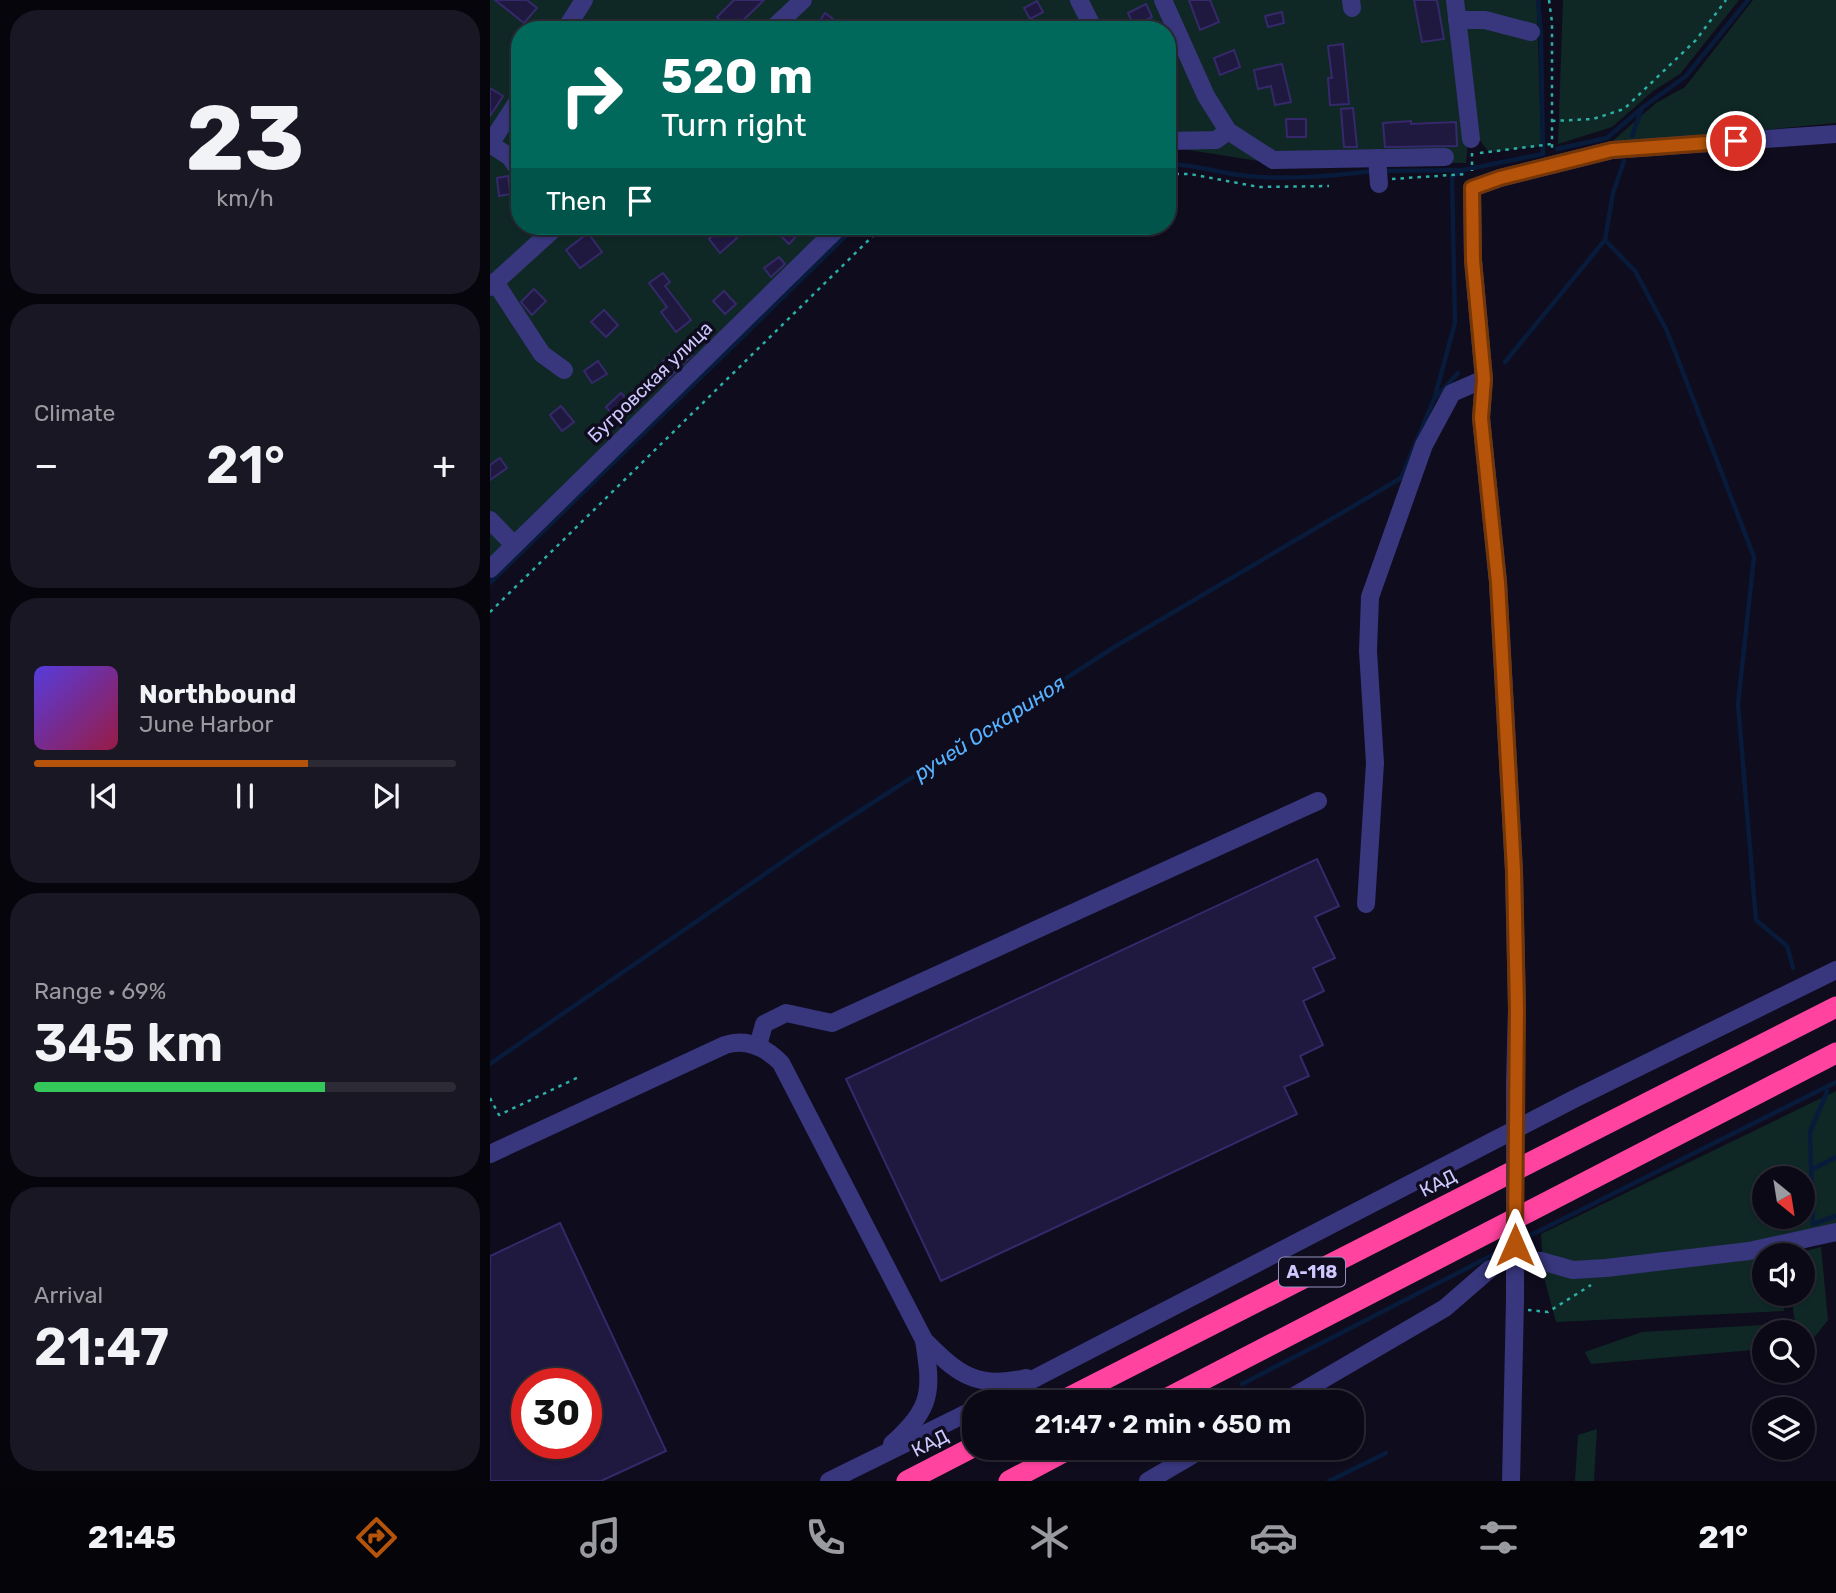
<!DOCTYPE html>
<meta charset="utf-8">
<style>
body{margin:0;font-family:Rubik,sans-serif;background:#191723;color:#f1f3f6;height:100vh;display:flex;flex-direction:column;font-size:26px;white-space:nowrap}
*{box-sizing:border-box;margin:0}
p{font-size:23px;color:#9a9aa1}
.icon{flex:none;width:38px;height:38px;fill:none;stroke:currentColor;stroke-width:2;stroke-linecap:round;stroke-linejoin:round}
.map{position:relative;flex:1;overflow:hidden}
.details{display:flex;flex-direction:column;gap:10px;padding:10px;background:#06050c;width:490px}
.details>*{flex:none}
.top-card{position:absolute;left:21px;top:21px;width:665px;height:214px;border-radius:28px;box-shadow:0 2px 5px #0004,0 0 0 2px #2b2a35;background:#00695c;color:#fff;overflow:hidden}
.needle{width:46px;rotate:150deg}
.tools{position:absolute;left:1262px;top:1166px;display:grid;gap:14px}
.tools a{display:grid;place-items:center;width:63px;height:63px;border-radius:50%;background:#0b0916;box-shadow:0 2px 5px #0004,0 0 0 2px #2b2a35;font-size:35px}
.speed{position:absolute;left:21px;top:1368px;display:flex;gap:14px;font-size:35px;font-weight:700;text-align:center}
.speed>*{display:grid;place-content:center;width:91px;height:91px;border-radius:50%;background:#0b0916;box-shadow:0 2px 5px #0004,0 0 0 2px #2b2a35;line-height:1}
.speed .limit{border:10px solid #d22;background:#fff;color:#111}
.pin{position:absolute;display:grid;place-items:center;width:60px;height:60px;color:#fff;margin:-30px;border:4px solid #fff;border-radius:50%;box-shadow:0 2px 7px #0007}
.me{position:absolute;width:77px;margin:-38px;rotate:0deg;stroke-linejoin:round;filter:drop-shadow(0 0 5px #0008)}
.turn{display:flex;align-items:center;gap:24px;height:147px;padding:0 35px;font-size:32px}
.turn .icon{width:91px;height:91px;stroke-width:2.5}
.turn b{display:block;font-size:49px;line-height:60px}
.then{display:flex;align-items:center;height:66px;padding:0 35px;background:#0003;gap:14px;font-size:26px}
.big{font-size:52px;font-weight:600;line-height:1.1}
.details .card{flex:1;display:flex;flex-direction:column;justify-content:center;gap:10px;min-width:0;padding:0 24px;border-radius:28px;background:#191723}
.details .dial{align-items:center;gap:0}
.dial b{font-size:91px;line-height:1}
.song{display:flex;align-items:center;gap:21px}
.cover{width:84px;height:84px;border-radius:10px;background:linear-gradient(135deg,hsl(250 70% 55%),hsl(340 70% 35%))}
.played{height:7px;border-radius:4px;background:linear-gradient(90deg,#b45309 65%,#2b2a35 65%)}
.keys{display:flex;justify-content:space-around;direction:ltr}
.heat{display:flex;justify-content:space-between;align-items:center;font-size:38px;direction:ltr}
.charge{height:10px;border-radius:5px;background:linear-gradient(90deg,#34c759 69%,#2b2a35 0)}
.trip{position:absolute;left:472px;top:1390px;width:402px;height:70px;border-radius:28px;background:#0b0916;box-shadow:0 2px 5px #0004,0 0 0 2px #2b2a35;font-weight:600;line-height:70px;text-align:center}
.dock{display:flex;height:112px;justify-content:space-around;align-items:center;background:#040409;color:#9a9aa1}
.dock .icon{width:49px;height:49px}
.dock .selected{color:#b45309}
.dock b{font-size:32px;color:#f1f3f6}
main{display:flex;flex:1;min-height:0}
.map>svg:first-child{display:block}
.green{fill:#0f2826;fill-rule:evenodd}
.lines{fill:none;stroke-linecap:round;stroke-linejoin:round}
.stream{stroke:#081b3a;stroke-width:4.5}
.building{fill:#1f183f;stroke:#36296b;stroke-width:2;fill-rule:evenodd}
.path{stroke:#2cafa6;stroke-width:2.5;stroke-dasharray:3.5 5;stroke-linecap:butt}
.minor{stroke:#38367d;stroke-width:18}
.highway{stroke:#ff439f;stroke-width:21}
.minor-bridge{stroke:#38367d;stroke-width:18}
.route-casing{stroke:#753606;stroke-width:18}
.route{stroke:#b45309;stroke-width:12}
.labels{text-anchor:middle;dominant-baseline:central;stroke-width:7;stroke-linejoin:round;paint-order:stroke}
.shield{fill:#0f0c1e;stroke:#9590bc;stroke-width:2}
.shield-label{font-size:18px;font-weight:bold;fill:#cec8ff}
.street-label{font-size:19px;fill:#cec8ff;stroke:#0f0c1e}
.water-label{font-size:21px;font-style:italic;fill:#56b2ff;stroke:#0f0c1e}
</style>
<main>
<section class="details">
<div class="card dial"><b>23</b><p>km/h</p></div>
<div class="card"><p>Climate</p>
<div class="heat"><a>−</a><b class="big">21°</b><a>+</a></div>
</div>
<div class="card">
<div class="song"><i class="cover"></i><div><b>Northbound</b><p>June Harbor</p></div></div>
<div class="played"></div>
<div class="keys"><svg class="icon" aria-label="previous" viewBox="0 0 24 24"><path d="M18 5L8 12l10 7zM5 5v14"/></svg><svg class="icon" aria-label="pause" viewBox="0 0 24 24"><path d="M8 5v14M16 5v14"/></svg><svg class="icon" aria-label="next" viewBox="0 0 24 24"><path d="M6 5l10 7-10 7zM19 5v14"/></svg></div>
</div>
<div class="card"><p>Range · 69%</p><b class="big">345 km</b><div class="charge"></div></div>
<div class="card"><p>Arrival</p><b class="big">21:47</b></div>
</section>
<div class="map">
<svg width="1346" height="1481" viewBox="0 0 1346 1481">
<rect width="100%" height="100%" fill="#0f0c1e"/>
<g class="green">
<polygon points="0,0 1047,0 1051,146 999,152 988,138 978,140 976,163 775,162 692,149 677,149 677,30 30,30 30,226 357,226 0,578"/>
<polygon points="1073,0 1249,0 1190,74 1163,91 1122,127 1068,144"/>
<polygon points="1263,0 1346,0 1346,123 1118,145 1166,103 1195,87"/>
<path d="M1346,1091V1227L1285,1240L1287,1255H1274V1293H1292L1294,1311L1066,1322L1054,1277L1051,1234ZM1274,1178H1312V1216H1274Z"/>
<polygon points="1331,1247 1338,1320 1318,1345 1313,1346 1312,1332 1274,1332 1274,1349 1101,1364 1095,1352 1152,1332 1305,1323 1301,1293 1312,1293 1312,1255 1300,1255"/>
<polygon points="1107,1429 1104,1481 1085,1481 1088,1435"/>
</g>
<g class="lines">
<g class="stream">
<polyline points="1152,108 1196,76 1258,0"/>
<polyline points="1067,149 1117,138 1152,108 1142,136"/>
<path d="M677,164C705,164 731,174 758,176C800,180 841,176 883,171"/>
<polyline points="973,170 1053,154 1051,36 1048,0"/>
<polyline points="894,171 973,170 962,177 965,323 945,396"/>
<polyline points="1115,240 1145,271 1177,331 1264,557 1248,704 1266,920 1297,946 1303,968"/>
<polyline points="1015,362 1115,240 1123,193 1134,161"/>
<polyline points="0,583 366,226"/>
<polyline points="0,1064 314,847 626,646 911,478 944,399 968,373"/>
<polyline points="1336,1088 1337,1092 1320,1132 1323,1224 1346,1216"/>
<polyline points="1323,1169 1346,1157"/>
<polyline points="1029,1241 1346,1082"/>
<polyline points="752,1384 1022,1245"/>
<polyline points="839,1481 896,1453"/>
</g>
</g>
<g class="building">
<polygon points="5,0 37,0 47,8 34,23"/>
<polygon points="244,0 274,0 243,30 239,30 227,17"/>
<polygon points="699,0 720,0 729,22 710,30"/>
<polygon points="924,0 947,0 954,39 932,42"/>
<polygon points="547,1 553,12 540,19 534,8"/>
<polygon points="656,4 662,17 644,26 638,13"/>
<polygon points="792,12 794,23 778,27 775,16"/>
<polygon points="335,13 347,22 342,30 333,30 327,25"/>
<polygon points="853,44 859,104 840,105 838,78 842,78 838,46"/>
<polygon points="744,50 750,67 730,75 724,58"/>
<polygon points="792,64 801,102 785,105 781,86 768,89 764,70"/>
<polygon points="0,88 13,96 0,116"/>
<polygon points="863,108 867,147 854,147 851,109"/>
<polygon points="796,119 816,119 816,137 797,137"/>
<polygon points="921,121 921,124 966,122 967,146 895,147 893,123"/>
<polygon points="18,176 20,194 9,196 7,178"/>
<polygon points="235,226 247,238 230,253 219,239"/>
<polygon points="294,226 304,226 310,232 299,244 288,233"/>
<polygon points="98,233 112,252 90,268 76,250"/>
<polygon points="289,257 295,264 281,277 274,268"/>
<polygon points="173,273 180,282 175,286 201,320 186,332 171,312 177,307 159,283"/>
<polygon points="44,289 56,301 42,315 31,302"/>
<polygon points="234,291 246,304 235,314 223,301"/>
<polygon points="114,310 128,325 116,337 101,322"/>
<polygon points="191,344 202,355 177,380 166,368"/>
<polygon points="108,361 117,374 102,383 94,371"/>
<polygon points="131,393 140,403 124,416 116,407"/>
<polygon points="71,406 84,422 72,431 60,415"/>
<polygon points="10,458 17,468 0,480 0,465"/>
<polygon points="827,859 849,906 825,917 845,958 823,968 834,991 813,1001 833,1045 810,1056 819,1076 794,1087 807,1114 451,1281 356,1079"/>
<path d="M70,1223L176,1451L111,1481H0V1256ZM37,1384H96V1444H37Z"/>
</g>
<g class="lines">
<g class="path">
<polyline points="1059,0 1062,22 1062,149"/>
<polyline points="1062,121 1103,119 1134,109 1206,40 1236,0"/>
<polyline points="982,153 982,171"/>
<polyline points="990,153 1062,144"/>
<polyline points="677,174 700,174 769,187 839,186"/>
<polyline points="902,179 976,174"/>
<polyline points="0,612 393,226"/>
<polyline points="0,1098 9,1115 91,1076"/>
<polyline points="1038,1310 1058,1312 1101,1285"/>
</g>
<g class="minor">
<polyline points="589,0 604,30"/>
<polyline points="673,0 716,96 738,131 783,160 955,157"/>
<polyline points="861,0 862,8"/>
<polyline points="965,0 981,139"/>
<polyline points="967,20 995,20 1041,32"/>
<polyline points="75,30 94,0"/>
<polyline points="281,30 313,0"/>
<polyline points="30,98 0,144 20,157 30,172"/>
<polyline points="677,141 726,140 738,131"/>
<polyline points="887,158 889,184"/>
<polyline points="5,282 52,354 74,370"/>
<polyline points="0,287 67,226"/>
<polyline points="0,520 24,545"/>
<polyline points="0,569 350,226"/>
<polyline points="876,904 885,763 878,651 880,597 934,445 962,393 994,379"/>
<polyline points="268,1046 274,1024 296,1013 342,1023 828,801"/>
<polyline points="1025,1082 1027,1008 1024,871 1008,582 991,418 994,379 983,260 982,188 1010,178 1122,150 1346,134"/>
<path d="M0,1154L235,1045C257,1038 275,1047 291,1063L434,1340C467,1373 486,1390 536,1378"/>
<polyline points="1031,1260 1051,1261 1083,1270 1116,1268 1259,1251 1346,1232"/>
<polyline points="499,1402 1086,1098 1346,970"/>
<polyline points="794,1402 955,1308 1000,1269"/>
<path d="M402,1444C443,1407 442,1391 434,1340"/>
<polyline points="339,1481 485,1409"/>
<polyline points="658,1481 716,1447"/>
<polyline points="1021,1481 1025,1300"/>
</g>
<g class="highway">
<polyline points="570,1402 1346,1007"/>
<polyline points="670,1402 1346,1053"/>
<polyline points="417,1481 485,1446"/>
<polyline points="519,1481 583,1447"/>
</g>
<polyline class="minor-bridge" points="1025,1300 1025,1082"/>
</g>
<g class="lines">
<defs>
<polyline id="route" points="1025,1245 1027,1009 1024,871 1008,582 991,418 994,379 983,260 982,188 1010,178 1122,150 1246,141"/>
</defs>
<use href="#route" class="route-casing"/>
<use href="#route" class="route"/>
</g>
<g class="labels">
<rect class="shield" x="789" y="1257.5" width="66" height="29" rx="5"/>
<g class="shield-label">
<text x="822" y="1272">А-118</text>
</g>
<g class="street-label">
<text transform="translate(160 382) rotate(-44)">Бугровская улица</text>
<text transform="translate(948 1183) rotate(-27)">КАД</text>
<text transform="translate(440 1443) rotate(-27)">КАД</text>
</g>
<g class="water-label">
<text transform="translate(499 728) rotate(-33)">ручей Оскариноя</text>
</g>
</g>
</svg>
<div class="tools">
<a><svg class="needle" viewBox="-14 -14 28 28"><path d="M0-13l5 13h-10z" fill="#e53935"/><path d="M0 13l5-13h-10z" fill="#9a9aa1"/></svg></a>
<a><svg class="icon" aria-label="sound" viewBox="0 0 24 24"><path d="M4 9h4l5-4v14l-5-4H4zM17 9q2 3 0 6"/></svg></a>
<a><svg class="icon" aria-label="search" viewBox="0 0 24 24"><circle cx="10" cy="10" r="6"/><path d="M15 15l6 6"/></svg></a>
<a><svg class="icon" aria-label="layers" viewBox="0 0 24 24"><path d="M12 4l9 5-9 5-9-5zM3 14l9 5 9-5"/></svg></a>
</div>
<div class="speed"><div class="limit">30</div></div>
<div class="pin" style="left:1246px;top:141px;background:#d93025"><svg class="icon" aria-label="arrive" viewBox="0 0 24 24"><path d="M6 21V4h12l-3 4 3 4H6"/></svg></div>
<svg class="me" style="left:1025px;top:1245px" viewBox="-20 -20 40 40"><path d="M0-17L14 15 0 8-14 15z" fill="#b45309" stroke="#fff" stroke-width="4"/></svg>
<div class="trip">21:47 · 2 min · 650 m</div>
<div class="top-card">
<div class="turn"><svg class="icon" aria-label="right" viewBox="0 0 24 24"><path d="M7 20v-9h11M14 6l5 5-5 5"/></svg><div><b>520 m</b>Turn right</div></div>
<div class="then">Then<svg class="icon" aria-label="arrive" viewBox="0 0 24 24"><path d="M6 21V4h12l-3 4 3 4H6"/></svg></div>
</div>
</div>
</main>
<nav class="dock">
<b>21:45</b>
<svg class="icon selected" aria-label="directions" viewBox="0 0 24 24"><path d="M12 3l9 9-9 9-9-9zM9 14v-3h6M13 9l2 2-2 2"/></svg>
<svg class="icon" aria-label="music" viewBox="0 0 24 24"><path d="M9 18V5l10-2v13"/><circle cx="6" cy="18" r="3"/><circle cx="16" cy="16" r="3"/></svg>
<svg class="icon" aria-label="phone" viewBox="0 0 24 24"><path d="M5 4h4l2 5-3 2q2 4 5 5l2-3 5 2v4C11 20 4 13 5 4z"/></svg>
<svg class="icon" aria-label="climate" viewBox="0 0 24 24"><path d="M12 3v18M4 7l16 10M4 17L20 7"/></svg>
<svg class="icon" aria-label="car" viewBox="0 0 24 24"><path d="M5 17H2v-5l4-1 3-4h7l3 4 3 1v5h-3M9 17h6M6 11h13"/><circle cx="7" cy="17" r="2"/><circle cx="17" cy="17" r="2"/></svg>
<svg class="icon" aria-label="filters" viewBox="0 0 24 24"><path d="M4 7h16M4 17h16"/><circle cx="9" cy="7" r="2"/><circle cx="15" cy="17" r="2"/></svg>
<b>21°</b>
</nav>
